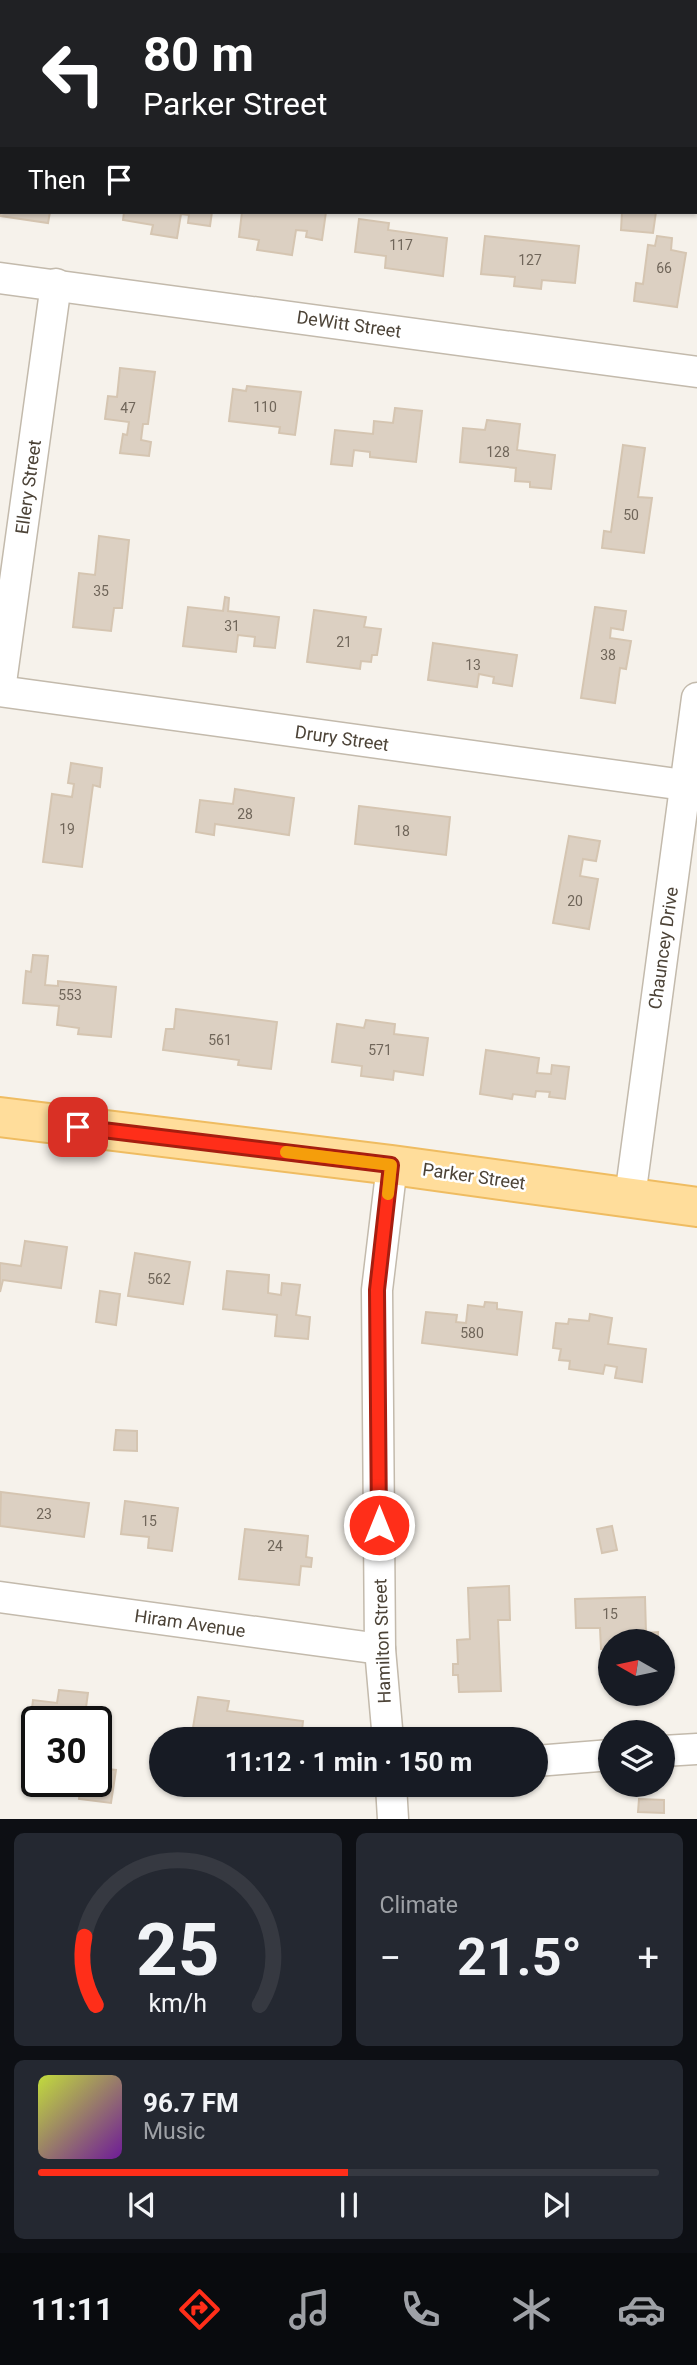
<!DOCTYPE html>
<meta charset="utf-8">
<style>
body{margin:0;font-family:Roboto,sans-serif;background:#242831;color:#f1f3f6;height:100vh;display:flex;flex-direction:column;font-size:26px;white-space:nowrap}
*{box-sizing:border-box;margin:0}
p{font-size:23px;color:#9ea1a6}
.icon{flex:none;width:38px;height:38px;fill:none;stroke:currentColor;stroke-width:2;stroke-linecap:round;stroke-linejoin:round}
.map{position:relative;height:1819px;overflow:hidden}
.sheet{display:flex;flex-direction:column;gap:14px;padding:14px;background:#0d0f14;flex:1}
.sheet>*{flex:none}
.top-card{position:absolute;left:0px;top:0px;width:698px;height:214px;box-shadow:0 2px 5px #0004;background:#202124;color:#fff;overflow:hidden}
.needle{width:46px;rotate:279deg}
.buttons{position:absolute;left:598px;top:1629px;display:grid;gap:14px}
.buttons a{display:grid;place-items:center;width:77px;height:77px;border-radius:50%;background:#171b24;box-shadow:0 2px 5px #0004;font-size:35px}
.speed{position:absolute;left:21px;top:1706px;display:flex;gap:14px;font-size:35px;font-weight:700;text-align:center}
.speed>*{display:grid;place-content:center;width:91px;height:91px;border-radius:50%;background:#171b24;box-shadow:0 2px 5px #0004;line-height:1}
.speed .limit{border:4px solid #111;border-radius:10px;background:#fff;color:#111}
.pin{position:absolute;display:grid;place-items:center;width:60px;height:60px;color:#fff;margin:-30px;border-radius:14px;box-shadow:0 4px 10px #0006}
.me{position:absolute;width:77px;margin:-38px;rotate:0deg;stroke-linejoin:round;filter:drop-shadow(0 0 5px #0008)}
.turn{display:flex;align-items:center;gap:24px;height:147px;padding:0 28px;font-size:32px}
.turn .icon{width:91px;height:91px;stroke-width:2.5}
.turn b{display:block;font-size:49px;line-height:60px}
.then{display:flex;align-items:center;height:66px;padding:0 28px;background:#0003;gap:14px;font-size:26px}
.big{font-size:52px;font-weight:700;line-height:1.1}
.sheet .card{flex:1;display:flex;flex-direction:column;justify-content:center;gap:10px;min-width:0;padding:0 24px;border-radius:10px;background:#242831}
.sheet .dial{align-items:center;gap:0}
.dial svg{height:182px;overflow:visible;fill:none;stroke:#363941;stroke-width:7;stroke-linecap:round;text-anchor:middle}
.dial text{fill:#f1f3f6;stroke:none}
.song{display:flex;align-items:center;gap:21px}
.cover{width:84px;height:84px;border-radius:10px;background:linear-gradient(135deg,hsl(70 70% 55%),hsl(280 70% 35%))}
.played{height:7px;border-radius:4px;background:linear-gradient(90deg,#ff2e19 50%,#363941 50%)}
.keys{display:flex;justify-content:space-around;direction:ltr}
.heat{display:flex;justify-content:space-between;align-items:center;font-size:38px;direction:ltr}
.sheet .tiles{flex:1;display:grid;gap:14px;grid-template-columns:1fr 1fr}
.card:last-child{grid-column:span 2}
.trip{position:absolute;left:149px;top:1727px;width:399px;height:70px;border-radius:35px;background:#171b24;box-shadow:0 2px 5px #0004;font-weight:700;line-height:70px;text-align:center}
.tab-bar{display:flex;height:112px;justify-content:space-around;align-items:center;background:#090b0e;color:#9ea1a6}
.tab-bar .icon{width:49px;height:49px}
.tab-bar .on{color:#ff2e19}
.tab-bar b{font-size:32px;color:#f1f3f6}
.map>svg:first-child{display:block}
.building{fill:#dcd0c2;stroke:#d5c5b1;stroke-width:2}
.lines{fill:none;stroke-linecap:round;stroke-linejoin:round}
.street-casing{stroke:#c3baac;stroke-width:33}
.primary-casing{stroke:#efbc61;stroke-width:42}
.street{stroke:#fff;stroke-width:30}
.primary{stroke:#ffdd9b;stroke-width:38}
.route-casing{stroke:#a61e10;stroke-width:18}
.route{stroke:#ff2e19;stroke-width:12}
.slow{stroke:#f59e0b;stroke-width:12}
.labels{text-anchor:middle;dominant-baseline:central;stroke-width:5;stroke-linejoin:round;paint-order:stroke}
.number-label{font-size:14px;fill:#70665a}
.street-label{font-size:18px;fill:#4c4337;stroke:#fff}
</style>
<div class="map">
<svg width="697" height="1819" viewBox="0 0 697 1819">
<rect width="100%" height="100%" fill="#f6f2eb"/>
<g class="building">
<polygon points="146,0 235,0 146,2"/>
<polygon points="0,178 2,212 50,212 48,223 0,216"/>
<polygon points="124,212 212,212 210,226 188,223 189,215 181,214 177,238 151,234 153,225 123,220"/>
<polygon points="242,212 326,212 322,240 306,237 307,231 296,230 292,255 257,250 259,240 239,237"/>
<polygon points="622,212 656,212 653,233 621,230"/>
<polygon points="359,219 389,223 388,230 447,238 443,276 385,268 386,256 355,252"/>
<polygon points="485,236 579,246 575,283 542,280 541,289 514,286 515,277 481,274"/>
<polygon points="657,236 672,238 671,250 686,253 677,307 634,301 636,283 643,284 648,245 655,246"/>
<polygon points="120,368 155,372 148,424 143,424 141,440 151,442 149,456 120,453 123,434 127,435 129,422 105,419 108,396 117,397"/>
<polygon points="247,386 301,392 295,435 279,433 280,427 229,421 233,389 246,391"/>
<polygon points="395,408 422,411 416,462 370,457 370,452 354,450 352,466 331,464 335,430 373,434 374,421 393,423"/>
<polygon points="487,420 520,424 517,450 555,455 551,489 530,487 530,482 515,481 516,468 460,462 463,428 485,430"/>
<polygon points="623,445 645,448 638,497 652,498 644,553 602,548 604,531 611,532"/>
<polygon points="99,536 129,540 122,608 114,608 111,631 73,627 79,573 95,575"/>
<polygon points="225,597 229,598 228,611 279,617 275,648 254,646 255,637 238,635 236,652 183,646 188,607 223,611"/>
<polygon points="595,607 626,611 623,630 611,628 610,638 631,641 626,669 620,668 615,703 581,698"/>
<polygon points="314,610 366,617 364,627 381,629 377,655 372,655 371,662 361,661 360,669 307,662"/>
<polygon points="433,643 517,655 512,686 493,683 494,677 479,674 477,687 428,680"/>
<polygon points="71,763 102,768 100,787 93,785 82,867 43,862 52,794 72,797 74,784 68,783"/>
<polygon points="235,789 294,798 289,835 215,824 214,835 196,832 200,800 233,804"/>
<polygon points="359,806 450,817 446,855 355,844"/>
<polygon points="569,836 600,841 596,861 583,859 580,876 598,879 589,929 553,923"/>
<polygon points="33,955 48,956 45,985 58,986 58,981 116,987 111,1037 78,1034 79,1028 57,1025 59,1006 23,1003 26,971 31,972"/>
<polygon points="176,1009 277,1022 271,1069 238,1065 239,1060 163,1050 166,1029 174,1029"/>
<polygon points="366,1020 395,1024 394,1034 428,1038 423,1075 394,1071 393,1080 361,1076 362,1066 332,1062 337,1024 364,1028"/>
<polygon points="486,1050 539,1058 537,1073 551,1074 552,1065 569,1067 565,1099 549,1097 550,1092 536,1091 535,1097 513,1094 512,1099 480,1094"/>
<polygon points="25,1241 67,1247 61,1288 3,1280 0,1292 0,1263 21,1266"/>
<polygon points="135,1253 190,1262 183,1304 128,1296"/>
<polygon points="227,1271 269,1275 268,1293 281,1295 282,1283 300,1285 296,1315 310,1317 308,1339 275,1336 277,1315 223,1309"/>
<polygon points="100,1291 120,1294 116,1325 96,1322"/>
<polygon points="485,1302 497,1303 497,1309 522,1312 517,1355 422,1343 426,1312 457,1315 456,1322 466,1323 468,1305 484,1307"/>
<polygon points="590,1314 612,1318 608,1344 646,1349 642,1382 615,1378 617,1367 605,1365 603,1374 569,1369 570,1361 559,1360 561,1349 553,1348 556,1323 568,1324 569,1319 589,1321"/>
<polygon points="116,1430 137,1431 137,1451 114,1450"/>
<polygon points="1,1492 89,1503 84,1537 0,1526"/>
<polygon points="125,1501 178,1508 172,1551 148,1548 149,1537 121,1534"/>
<polygon points="612,1526 617,1550 602,1553 597,1529"/>
<polygon points="245,1529 308,1536 306,1557 312,1558 311,1567 301,1566 299,1585 239,1579"/>
<polygon points="509,1586 510,1620 498,1620 501,1691 459,1692 458,1675 453,1675 453,1664 458,1664 457,1640 470,1639 468,1588"/>
<polygon points="645,1597 646,1633 658,1632 658,1642 611,1642 611,1649 601,1649 600,1628 576,1628 575,1599"/>
<polygon points="59,1690 88,1693 84,1722 37,1722 37,1735 29,1734 33,1700 57,1703"/>
<polygon points="198,1697 229,1701 227,1711 303,1721 301,1740 191,1740"/>
<polygon points="96,1768 116,1770 111,1803 79,1799 81,1782 96,1782"/>
<polygon points="639,1799 664,1800 664,1813 638,1812"/>
</g>
<g class="lines">
<defs>
<g id="street">
<polyline points="0,278 697,372"/>
<polyline points="0,690 56,284"/>
<polyline points="0,691 684,785"/>
<polyline points="630,1197 697,698"/>
<polyline points="0,1597 380,1649"/>
<polyline points="388,1740 380,1649 377,1290 392,1165"/>
<polyline points="663,1751 697,1749"/>
<polyline points="536,1761 611,1755"/>
<polyline points="391,1785 393,1819"/>
</g>
<polyline id="primary" points="0,1117 392,1165 697,1207"/>
</defs>
<use href="#street" class="street-casing"/>
<use href="#primary" class="primary-casing"/>
<use href="#street" class="street"/>
<use href="#primary" class="primary"/>
</g>
<g class="lines">
<defs>
<polyline id="route" points="78,1127 391,1165 377,1290 379,1525"/>
</defs>
<use href="#route" class="route-casing"/>
<use href="#route" class="route"/>
<polyline class="slow" points="286,1152 391,1165 388,1194"/>
</g>
<g class="labels">
<g class="number-label">
<text x="401" y="245">117</text>
<text x="530" y="260">127</text>
<text x="664" y="268">66</text>
<text x="265" y="407">110</text>
<text x="128" y="408">47</text>
<text x="498" y="452">128</text>
<text x="631" y="515">50</text>
<text x="101" y="591">35</text>
<text x="232" y="626">31</text>
<text x="344" y="642">21</text>
<text x="608" y="655">38</text>
<text x="473" y="665">13</text>
<text x="245" y="814">28</text>
<text x="67" y="829">19</text>
<text x="402" y="831">18</text>
<text x="575" y="901">20</text>
<text x="70" y="995">553</text>
<text x="220" y="1040">561</text>
<text x="380" y="1050">571</text>
<text x="159" y="1279">562</text>
<text x="472" y="1333">580</text>
<text x="44" y="1514">23</text>
<text x="149" y="1521">15</text>
<text x="275" y="1546">24</text>
<text x="610" y="1614">15</text>
</g>
<g class="street-label">
<text transform="translate(349 324) rotate(8)">DeWitt Street</text>
<text transform="translate(28 487) rotate(-82)">Ellery Street</text>
<text transform="translate(342 738) rotate(8)">Drury Street</text>
<text transform="translate(663 948) rotate(-82)">Chauncey Drive</text>
<text transform="translate(474 1176) rotate(8)">Parker Street</text>
<text transform="translate(190 1623) rotate(8)">Hiram Avenue</text>
<text transform="translate(382 1641) rotate(-92)">Hamilton Street</text>
</g>
</g>
</svg>
<div class="buttons">
<a><svg class="needle" viewBox="-14 -14 28 28"><path d="M0-13l5 13h-10z" fill="#e53935"/><path d="M0 13l5-13h-10z" fill="#9ea1a6"/></svg></a>
<a><svg class="icon" aria-label="layers" viewBox="0 0 24 24"><path d="M12 4l9 5-9 5-9-5zM3 14l9 5 9-5"/></svg></a>
</div>
<div class="speed"><div class="limit">30</div></div>
<div class="pin" style="left:78px;top:1127px;background:#d93025"><svg class="icon" aria-label="arrive" viewBox="0 0 24 24"><path d="M6 21V4h12l-3 4 3 4H6"/></svg></div>
<svg class="me" style="left:379px;top:1525px" viewBox="-20 -20 40 40"><circle r="17" fill="#ff2e19" stroke="#fff" stroke-width="3"/><path d="M0-11L8 9 0 5-8 9z" fill="#fff"/></svg>
<div class="trip">11:12 · 1 min · 150 m</div>
<div class="top-card">
<div class="turn"><svg class="icon" aria-label="left" viewBox="0 0 24 24"><path d="M17 20v-9H6M10 6l-5 5 5 5"/></svg><div><b>80 m</b>Parker Street</div></div>
<div class="then">Then<svg class="icon" aria-label="arrive" viewBox="0 0 24 24"><path d="M6 21V4h12l-3 4 3 4H6"/></svg></div>
</div>
</div>
<section class="sheet">
<div class="tiles">
<div class="card dial"><svg viewBox="0 0 100 80">
<path d="M14 69A42 42 0 1 1 86 69"/>
<path d="M14 69A42 42 0 0 1 9 39" stroke="#ff2e19"/>
<text x="50" y="56" font-size="32" font-weight="700">25</text>
<text x="50" y="72" font-size="11">km/h</text>
</svg></div>
<div class="card"><p>Climate</p>
<div class="heat"><a>−</a><b class="big">21.5°</b><a>+</a></div>
</div>
<div class="card">
<div class="song"><i class="cover"></i><div><b>96.7 FM</b><p>Music</p></div></div>
<div class="played"></div>
<div class="keys"><svg class="icon" aria-label="previous" viewBox="0 0 24 24"><path d="M18 5L8 12l10 7zM5 5v14"/></svg><svg class="icon" aria-label="pause" viewBox="0 0 24 24"><path d="M8 5v14M16 5v14"/></svg><svg class="icon" aria-label="next" viewBox="0 0 24 24"><path d="M6 5l10 7-10 7zM19 5v14"/></svg></div>
</div>
</div>
</section>
<nav class="tab-bar">
<b>11:11</b>
<svg class="icon on" aria-label="directions" viewBox="0 0 24 24"><path d="M12 3l9 9-9 9-9-9zM9 14v-3h6M13 9l2 2-2 2"/></svg>
<svg class="icon" aria-label="music" viewBox="0 0 24 24"><path d="M9 18V5l10-2v13"/><circle cx="6" cy="18" r="3"/><circle cx="16" cy="16" r="3"/></svg>
<svg class="icon" aria-label="phone" viewBox="0 0 24 24"><path d="M5 4h4l2 5-3 2q2 4 5 5l2-3 5 2v4C11 20 4 13 5 4z"/></svg>
<svg class="icon" aria-label="climate" viewBox="0 0 24 24"><path d="M12 3v18M4 7l16 10M4 17L20 7"/></svg>
<svg class="icon" aria-label="car" viewBox="0 0 24 24"><path d="M5 17H2v-5l4-1 3-4h7l3 4 3 1v5h-3M9 17h6M6 11h13"/><circle cx="7" cy="17" r="2"/><circle cx="17" cy="17" r="2"/></svg>
</nav>
